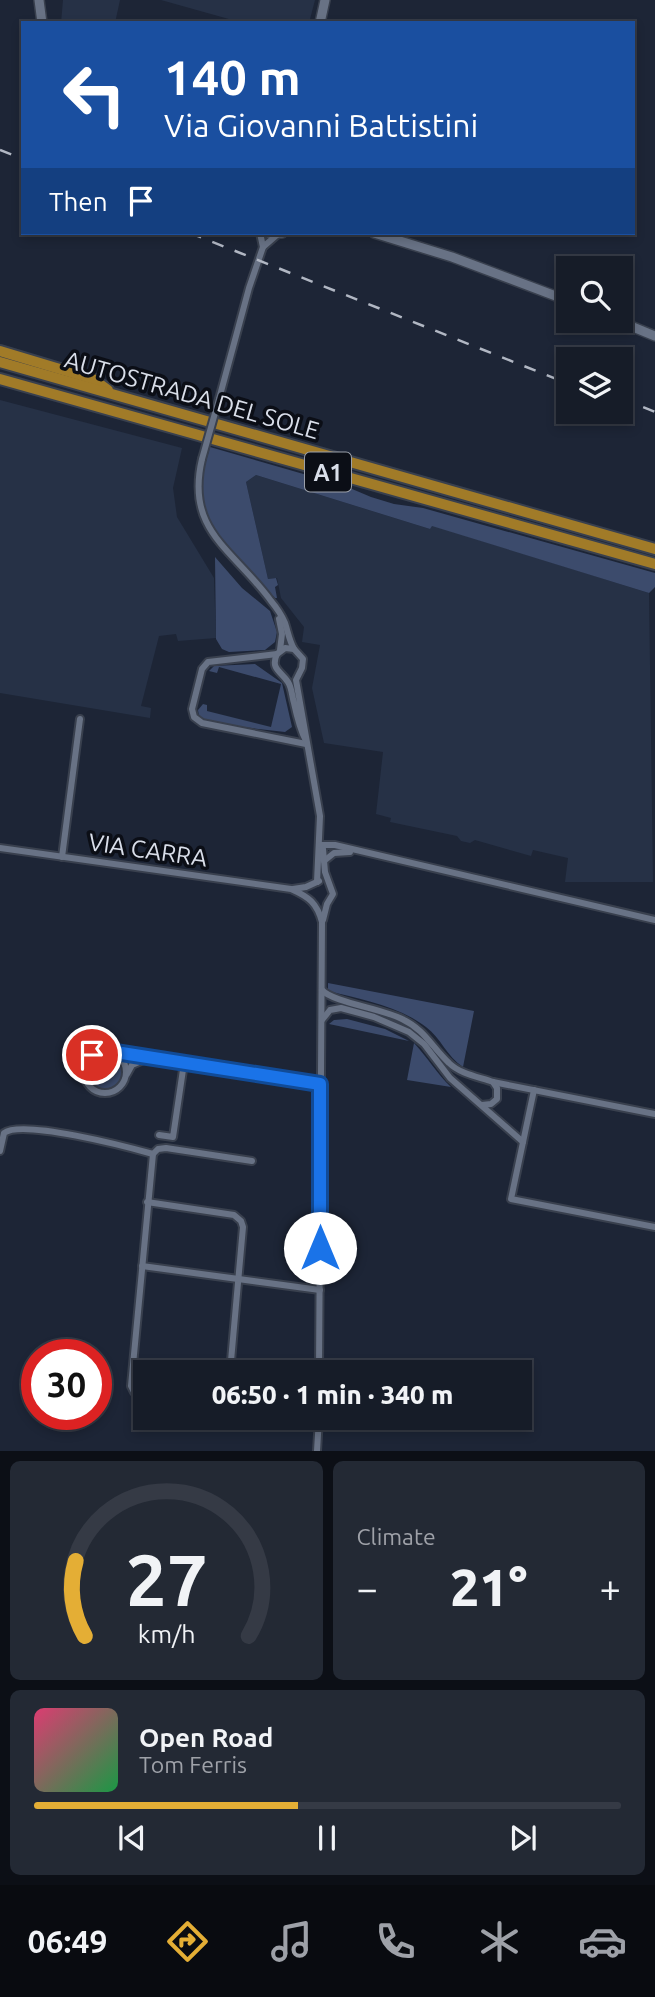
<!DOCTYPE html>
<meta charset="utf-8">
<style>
body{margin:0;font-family:Ubuntu,sans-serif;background:#232934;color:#f1f3f6;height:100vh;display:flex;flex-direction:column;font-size:26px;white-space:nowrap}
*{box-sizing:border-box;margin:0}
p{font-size:23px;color:#9ea1a8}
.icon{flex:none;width:38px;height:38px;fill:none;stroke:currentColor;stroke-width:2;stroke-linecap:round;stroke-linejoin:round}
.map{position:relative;height:1451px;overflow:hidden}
.sheet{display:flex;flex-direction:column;gap:10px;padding:10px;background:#0c0f16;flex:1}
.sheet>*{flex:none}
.banner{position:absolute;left:21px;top:21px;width:614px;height:214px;border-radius:0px;box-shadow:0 4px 10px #0003,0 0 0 2px #353a45;background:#1a4fa0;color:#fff;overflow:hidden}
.tools{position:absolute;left:556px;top:256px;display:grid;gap:14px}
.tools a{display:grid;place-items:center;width:77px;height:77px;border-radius:0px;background:#161c28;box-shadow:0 4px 10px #0003,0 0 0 2px #353a45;font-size:35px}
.speed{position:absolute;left:21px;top:1339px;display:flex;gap:14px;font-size:35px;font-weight:700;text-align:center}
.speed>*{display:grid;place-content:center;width:91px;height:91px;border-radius:50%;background:#161c28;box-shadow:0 4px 10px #0003,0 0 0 2px #353a45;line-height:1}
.speed .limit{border:10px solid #d22;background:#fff;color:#111}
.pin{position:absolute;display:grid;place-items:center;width:60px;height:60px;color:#fff;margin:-30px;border:4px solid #fff;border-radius:50%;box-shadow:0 2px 7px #0007}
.me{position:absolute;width:77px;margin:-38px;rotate:0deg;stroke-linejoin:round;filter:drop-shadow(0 0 5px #0008)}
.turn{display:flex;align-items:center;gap:24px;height:147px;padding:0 28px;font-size:32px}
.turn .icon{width:91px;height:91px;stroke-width:2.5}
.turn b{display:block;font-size:49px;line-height:60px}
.then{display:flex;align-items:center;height:66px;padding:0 28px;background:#0003;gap:14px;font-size:26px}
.big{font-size:52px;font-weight:800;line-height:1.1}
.sheet .tile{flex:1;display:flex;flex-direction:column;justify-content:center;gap:10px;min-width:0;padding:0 24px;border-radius:10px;background:#232934}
.sheet .dial{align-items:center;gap:0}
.dial svg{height:182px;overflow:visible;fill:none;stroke:#353a45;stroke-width:7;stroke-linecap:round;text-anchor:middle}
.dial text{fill:#f1f3f6;stroke:none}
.song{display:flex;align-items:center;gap:21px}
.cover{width:84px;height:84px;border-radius:10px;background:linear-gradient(135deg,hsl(340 70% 55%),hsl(140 70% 35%))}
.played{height:7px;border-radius:4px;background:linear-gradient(90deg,#e4ae35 45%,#353a45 45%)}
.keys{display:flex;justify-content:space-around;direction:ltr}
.heat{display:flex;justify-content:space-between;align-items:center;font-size:38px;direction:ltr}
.sheet .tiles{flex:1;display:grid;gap:10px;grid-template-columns:1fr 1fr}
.tile:last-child{grid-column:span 2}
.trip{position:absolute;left:133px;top:1360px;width:399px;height:70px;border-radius:0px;background:#161c28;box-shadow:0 4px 10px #0003,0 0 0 2px #353a45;font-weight:800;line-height:70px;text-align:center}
.tabs{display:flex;height:112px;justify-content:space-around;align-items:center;background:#090b10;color:#9ea1a8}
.tabs .icon{width:49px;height:49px}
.tabs .on{color:#e4ae35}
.tabs b{font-size:32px;color:#f1f3f6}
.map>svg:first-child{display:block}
.built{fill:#263146}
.green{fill:#3c4b6c}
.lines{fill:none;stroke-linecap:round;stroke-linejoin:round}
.street-casing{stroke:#39404e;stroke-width:10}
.secondary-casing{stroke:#39404e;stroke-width:12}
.highway-casing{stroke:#39404e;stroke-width:14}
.street{stroke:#687285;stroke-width:6}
.secondary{stroke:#687285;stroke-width:9}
.highway{stroke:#a17b28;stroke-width:10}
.rail{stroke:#b1b7c3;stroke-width:2.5;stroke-dasharray:12 12;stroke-linecap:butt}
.street-bridge-casing{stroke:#39404e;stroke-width:10;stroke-linecap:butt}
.street-bridge{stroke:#687285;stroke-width:6}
.route-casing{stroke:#114b97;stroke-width:18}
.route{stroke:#1a73e8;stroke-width:12}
.labels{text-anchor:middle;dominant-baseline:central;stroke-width:7;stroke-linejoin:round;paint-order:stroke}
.shield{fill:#0b0e16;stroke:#9ba0aa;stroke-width:2}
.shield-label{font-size:23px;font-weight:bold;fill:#d9dee9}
.street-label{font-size:24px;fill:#d9dee9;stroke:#0b0e16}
</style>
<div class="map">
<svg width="655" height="1451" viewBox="0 0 655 1451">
<rect width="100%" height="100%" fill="#1d2536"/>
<g class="built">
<polygon points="63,0 120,0 115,23 61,23"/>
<polygon points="161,0 315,0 309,23 243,23"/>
<polygon points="0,400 182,448 173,488 177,517 214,578 216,638 178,641 176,634 159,636 141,706 151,708 150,718 0,693"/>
<polygon points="256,475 430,529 431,525 649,593 653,882 565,882 568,858 533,850 531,856 475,840 470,843 461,841 457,836 390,822 391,818 376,814 383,752 324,743 312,688 320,645 302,642 304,627 281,598 277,578 268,579 246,482"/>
</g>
<g class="green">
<path d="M210,447L345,486L371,497L394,504L423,508L655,573V587L649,593L432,526L430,529L256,475L246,482L268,579L276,578L278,585L275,587L277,598H275C250,571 205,533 201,496C200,479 206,463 210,447Z"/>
<polygon points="215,557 242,588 270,611 277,632 275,642 265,650 229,652 222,649 216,639"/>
<polygon points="255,664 282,683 292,727 285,732 208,723 199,717 198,710 203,704 207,705 207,711 271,727 281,684 219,667 217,673 209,671 214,666"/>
<path d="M328,983L474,1011L463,1067C447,1057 441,1038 426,1027C399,1006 360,999 328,991Z"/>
<polygon points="347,1019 385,1029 409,1041 329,1024 334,1020"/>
<path d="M414,1043C428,1058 437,1074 451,1087L407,1080Z"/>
<circle cx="105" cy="1072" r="17"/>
</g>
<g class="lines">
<defs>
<g id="street">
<polyline points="260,233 263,247 278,234"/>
<polyline points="219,399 249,288 263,247"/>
<path d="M202,459C185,531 233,549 271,601C276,607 282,616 285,623C288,632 289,640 294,649"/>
<polyline points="279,619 282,634 280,650"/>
<polyline points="277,654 208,662 202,669 192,709 194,717 202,723 306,744"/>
<path d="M306,741C300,729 297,717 294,703C292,697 292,688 288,682C281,671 270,669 277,654L285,648L294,649L303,659L302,668L296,680L320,816L317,882"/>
<polyline points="320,845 335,845 655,920"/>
<path d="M0,848L291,889C309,897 317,903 322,922L319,1372"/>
<polyline points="62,857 80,719"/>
<polyline points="324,861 334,853 350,852"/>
<polyline points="293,889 306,887 319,881"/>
<polyline points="323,920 327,904 333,894 325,872 323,849"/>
<path d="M322,990C332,1002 383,1009 402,1019C425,1030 431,1046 449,1063C460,1074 479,1077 493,1082L655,1114"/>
<polyline points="322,1020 330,1010 341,1008 374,1017 409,1032 424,1044 450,1078 523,1142"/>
<circle cx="105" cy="1072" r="21"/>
<polyline points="109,1051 320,1084"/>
<polyline points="127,1074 132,1065 148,1058"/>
<polyline points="534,1090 511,1199 655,1227"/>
<polyline points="482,1105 491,1104 497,1099 497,1088 493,1082"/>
<polyline points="159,1135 173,1137 184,1063"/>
<path d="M0,1151L4,1133C22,1119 128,1147 153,1154L158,1149L166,1148L252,1161"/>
<polyline points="147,1202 234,1215 241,1221 243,1227 230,1372"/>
<polyline points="142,1266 320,1290"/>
<polyline points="145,1398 134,1392 131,1386 153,1154"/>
<polyline points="317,1451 319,1418"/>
</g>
<g id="secondary">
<polyline points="39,0 42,23"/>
<polyline points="320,23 325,0"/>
<polyline points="269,233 282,233"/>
<polyline points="374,233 452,257 569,301"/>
<polyline points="616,320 655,336"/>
</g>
<g id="highway">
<polyline points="0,351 93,379 108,390"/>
<polyline points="0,362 655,549"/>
<polyline points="0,379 655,564"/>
</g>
</defs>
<use href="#street" class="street-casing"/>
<use href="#secondary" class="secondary-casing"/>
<use href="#highway" class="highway-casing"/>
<use href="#street" class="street"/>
<use href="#secondary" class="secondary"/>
<use href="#highway" class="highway"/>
<g class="rail">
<polyline points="0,150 23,159"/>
<polyline points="190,233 569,384"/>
<polyline points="621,398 655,412"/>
</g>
<defs>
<polyline id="street-bridge" points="202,459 219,399"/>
</defs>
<use href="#street-bridge" class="street-bridge-casing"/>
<use href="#street-bridge" class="street-bridge"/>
</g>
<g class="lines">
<defs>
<polyline id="route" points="92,1055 109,1051 320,1084 320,1248"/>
</defs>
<use href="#route" class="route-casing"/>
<use href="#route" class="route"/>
</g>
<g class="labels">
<rect class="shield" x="305" y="452.5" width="46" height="39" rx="5"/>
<g class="shield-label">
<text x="328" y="472">A1</text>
</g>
<g class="street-label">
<text transform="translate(192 395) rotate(16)">AUTOSTRADA DEL SOLE</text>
<text transform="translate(148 850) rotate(8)">VIA CARRA</text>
</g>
</g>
</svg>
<div class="tools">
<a><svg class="icon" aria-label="search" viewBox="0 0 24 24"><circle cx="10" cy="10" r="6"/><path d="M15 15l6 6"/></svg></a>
<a><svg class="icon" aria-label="layers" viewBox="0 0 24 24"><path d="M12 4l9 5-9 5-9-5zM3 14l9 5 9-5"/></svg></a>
</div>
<div class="speed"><div class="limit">30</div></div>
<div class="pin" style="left:92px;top:1055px;background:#d93025"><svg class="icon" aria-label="arrive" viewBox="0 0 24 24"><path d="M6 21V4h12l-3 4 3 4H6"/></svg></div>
<svg class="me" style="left:320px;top:1248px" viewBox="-20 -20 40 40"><circle r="19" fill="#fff"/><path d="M0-13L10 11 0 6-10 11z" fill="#1a73e8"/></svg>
<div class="trip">06:50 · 1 min · 340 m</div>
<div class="banner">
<div class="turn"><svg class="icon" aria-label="left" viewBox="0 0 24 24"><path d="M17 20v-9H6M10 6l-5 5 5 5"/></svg><div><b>140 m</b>Via Giovanni Battistini</div></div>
<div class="then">Then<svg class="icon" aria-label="arrive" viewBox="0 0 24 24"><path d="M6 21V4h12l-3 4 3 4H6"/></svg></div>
</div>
</div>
<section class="sheet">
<div class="tiles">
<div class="tile dial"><svg viewBox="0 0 100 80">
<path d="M14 69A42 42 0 1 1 86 69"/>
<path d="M14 69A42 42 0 0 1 10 36" stroke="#e4ae35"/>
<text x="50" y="56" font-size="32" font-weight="700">27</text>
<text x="50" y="72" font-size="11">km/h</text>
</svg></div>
<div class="tile"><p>Climate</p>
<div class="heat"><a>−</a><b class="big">21°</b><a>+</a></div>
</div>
<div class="tile">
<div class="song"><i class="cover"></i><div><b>Open Road</b><p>Tom Ferris</p></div></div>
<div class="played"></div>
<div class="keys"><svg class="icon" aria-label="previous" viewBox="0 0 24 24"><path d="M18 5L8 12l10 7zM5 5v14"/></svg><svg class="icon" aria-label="pause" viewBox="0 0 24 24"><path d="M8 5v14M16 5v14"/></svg><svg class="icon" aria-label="next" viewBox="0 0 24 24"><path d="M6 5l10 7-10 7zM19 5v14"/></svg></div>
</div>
</div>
</section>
<nav class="tabs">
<b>06:49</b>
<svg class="icon on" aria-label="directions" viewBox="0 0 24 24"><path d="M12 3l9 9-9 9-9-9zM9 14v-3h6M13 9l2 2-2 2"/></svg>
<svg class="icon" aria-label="music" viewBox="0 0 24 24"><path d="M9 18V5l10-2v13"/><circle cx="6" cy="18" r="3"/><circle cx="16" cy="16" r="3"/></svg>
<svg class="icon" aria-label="phone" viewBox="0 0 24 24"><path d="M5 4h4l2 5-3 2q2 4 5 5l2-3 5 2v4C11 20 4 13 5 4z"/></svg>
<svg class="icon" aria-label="climate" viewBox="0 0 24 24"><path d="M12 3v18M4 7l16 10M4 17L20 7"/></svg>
<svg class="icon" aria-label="car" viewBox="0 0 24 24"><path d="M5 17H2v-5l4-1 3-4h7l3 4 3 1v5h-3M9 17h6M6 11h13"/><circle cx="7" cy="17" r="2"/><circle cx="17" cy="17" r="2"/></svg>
</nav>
